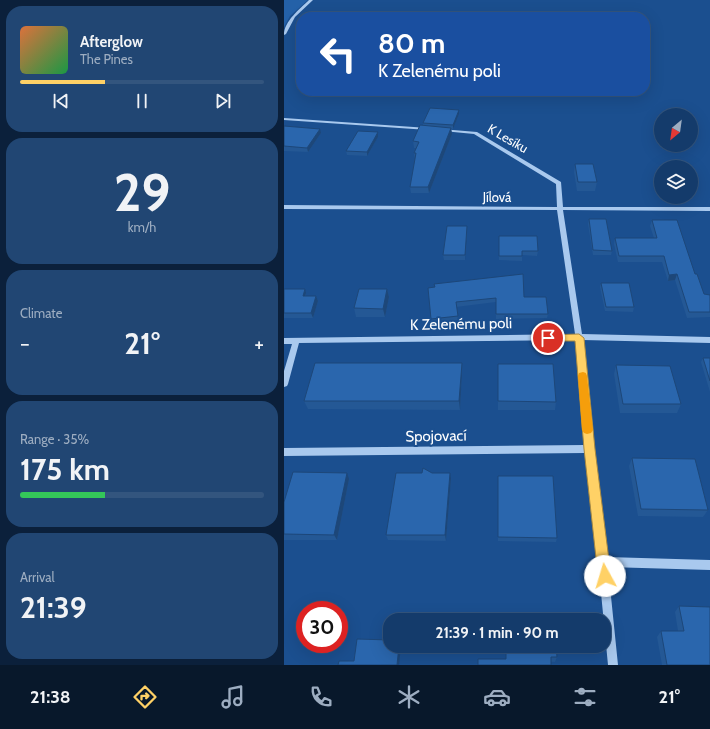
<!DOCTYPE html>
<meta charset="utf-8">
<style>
body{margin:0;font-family:Cabin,sans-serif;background:#214673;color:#f1f3f6;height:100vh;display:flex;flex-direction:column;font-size:15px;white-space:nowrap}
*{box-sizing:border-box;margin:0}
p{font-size:13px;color:#9dadc1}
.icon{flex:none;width:22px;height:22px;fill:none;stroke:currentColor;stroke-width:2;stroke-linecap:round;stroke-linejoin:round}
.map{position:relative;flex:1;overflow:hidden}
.details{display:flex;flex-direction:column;gap:6px;padding:6px;background:#0b203b;width:284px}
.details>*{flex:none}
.banner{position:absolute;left:12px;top:12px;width:354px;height:84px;border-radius:16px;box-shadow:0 4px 16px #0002,0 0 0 1px #33557e;background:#1a4fa0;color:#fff;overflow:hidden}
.needle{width:26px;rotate:209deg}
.buttons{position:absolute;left:370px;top:108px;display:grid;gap:8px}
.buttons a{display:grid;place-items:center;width:44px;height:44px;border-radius:50%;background:#143b6b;box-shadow:0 4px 16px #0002,0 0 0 1px #33557e;font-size:20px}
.speed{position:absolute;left:12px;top:601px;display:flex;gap:8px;font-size:20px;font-weight:700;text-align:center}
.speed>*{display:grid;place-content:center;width:52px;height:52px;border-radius:50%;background:#143b6b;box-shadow:0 4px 16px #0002,0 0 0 1px #33557e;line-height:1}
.speed .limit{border:6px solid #d22;background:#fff;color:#111}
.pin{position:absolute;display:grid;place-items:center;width:34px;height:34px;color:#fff;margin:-17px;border:2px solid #fff;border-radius:50%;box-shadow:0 1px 4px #0007}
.me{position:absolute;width:44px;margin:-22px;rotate:354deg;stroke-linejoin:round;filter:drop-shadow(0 0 3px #0008)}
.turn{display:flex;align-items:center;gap:14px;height:84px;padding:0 16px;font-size:18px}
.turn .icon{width:52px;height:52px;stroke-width:2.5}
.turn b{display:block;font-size:28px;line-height:34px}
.big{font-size:30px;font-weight:800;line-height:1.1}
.details .tile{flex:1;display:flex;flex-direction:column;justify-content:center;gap:6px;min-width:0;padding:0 14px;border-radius:16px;background:#214673}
.details .dial{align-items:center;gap:0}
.dial b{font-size:52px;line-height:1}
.song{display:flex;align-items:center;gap:12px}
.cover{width:48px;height:48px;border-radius:6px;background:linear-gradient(135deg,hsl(20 70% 55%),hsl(140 70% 35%))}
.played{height:4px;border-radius:2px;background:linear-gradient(90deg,#ffd166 35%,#33557e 35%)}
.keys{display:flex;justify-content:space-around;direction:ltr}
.heat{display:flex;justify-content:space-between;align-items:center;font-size:22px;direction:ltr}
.charge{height:6px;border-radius:3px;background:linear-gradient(90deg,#34c759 35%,#33557e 0)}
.trip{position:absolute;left:99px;top:613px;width:228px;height:40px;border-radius:16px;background:#143b6b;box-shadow:0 4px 16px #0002,0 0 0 1px #33557e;font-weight:800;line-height:40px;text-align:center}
.tab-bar{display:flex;height:64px;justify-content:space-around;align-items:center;background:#08182b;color:#9dadc1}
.tab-bar .icon{width:28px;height:28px}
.tab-bar .current{color:#ffd166}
.tab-bar b{font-size:18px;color:#f1f3f6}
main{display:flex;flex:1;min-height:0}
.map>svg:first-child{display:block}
.green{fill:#2461a8}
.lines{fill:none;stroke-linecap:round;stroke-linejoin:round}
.minor{fill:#a9c9ee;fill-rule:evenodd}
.wall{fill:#245895}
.shaded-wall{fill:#1d4779}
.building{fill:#2a66ad;stroke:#1d4779}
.route{fill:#ffd166;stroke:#a68842}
.slow{fill:#f59e0b}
.labels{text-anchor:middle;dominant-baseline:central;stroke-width:4;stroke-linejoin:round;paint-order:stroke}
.far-street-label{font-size:13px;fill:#fff;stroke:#1b4f8f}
.street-label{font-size:15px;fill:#fff;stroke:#1b4f8f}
</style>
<main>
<section class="details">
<div class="tile">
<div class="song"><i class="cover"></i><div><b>Afterglow</b><p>The Pines</p></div></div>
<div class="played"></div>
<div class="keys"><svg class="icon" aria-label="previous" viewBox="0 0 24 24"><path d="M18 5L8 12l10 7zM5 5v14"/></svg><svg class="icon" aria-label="pause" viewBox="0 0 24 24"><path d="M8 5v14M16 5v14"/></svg><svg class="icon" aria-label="next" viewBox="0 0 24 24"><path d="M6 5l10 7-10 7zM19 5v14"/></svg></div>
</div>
<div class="tile dial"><b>29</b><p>km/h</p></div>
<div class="tile"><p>Climate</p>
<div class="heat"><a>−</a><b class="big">21°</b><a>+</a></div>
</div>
<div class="tile"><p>Range · 35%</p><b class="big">175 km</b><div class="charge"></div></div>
<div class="tile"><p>Arrival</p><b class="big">21:39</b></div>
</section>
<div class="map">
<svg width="426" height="665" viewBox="0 0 426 665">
<rect width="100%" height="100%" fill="#1b4f8f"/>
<polygon class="green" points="0,0 24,0 6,16 0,27"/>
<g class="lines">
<g class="minor">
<path d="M25,0H29L11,17L2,34L0,35C0,21 16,9 25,0Z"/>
<polygon points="0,118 144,128 146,129 144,130 0,120"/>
<polygon points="157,129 193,132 277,182 279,207 426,207 426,211 279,210 298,334 426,337 426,343 299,340 309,449 323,557 426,560 426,570 324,567 334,665 324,665 314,562 301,453 0,456 0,448 301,445 292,340 15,343 4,384 3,386 0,387 0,371 8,344 0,344 0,338 291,334 273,210 0,209 0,205 273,207 272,184 190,134 159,131 157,131"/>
</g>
</g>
<g class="wall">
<polygon points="175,114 169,129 167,129 168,134 145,193 127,193 126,187 131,160 130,153 132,148 130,148 129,141 139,125 139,123"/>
<polygon points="0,126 37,133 24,152 0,151"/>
<polygon points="94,132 94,137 83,156 63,155 62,151"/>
<polygon points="291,164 313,182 311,191 293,191 290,172"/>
<polygon points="305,219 328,251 327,255 309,255 304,224"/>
<polygon points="368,220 411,274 420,294 426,295 426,317 403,318 391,280 384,281 378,262 334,262 330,244 331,238 370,238 366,226"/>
<polygon points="183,226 181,260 160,260 159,255"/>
<polygon points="215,236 254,251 253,256 238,255 238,261 215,260"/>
<polygon points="317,283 350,307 349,312 321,311 316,287"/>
<polygon points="144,288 240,297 264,314 263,318 212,319 212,302 172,307 174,320 148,323"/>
<polygon points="0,289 22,293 22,296 32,296 34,301 29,318 0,318"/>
<polygon points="103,289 105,297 101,317 72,317 70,308"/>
<polygon points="419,358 426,358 426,392 417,362"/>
<polygon points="214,364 272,402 271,410 214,410"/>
<polygon points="332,365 397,404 393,413 336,413 330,374"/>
<polygon points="178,372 176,410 24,409 20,401"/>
<polygon points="348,458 424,510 419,517 354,516 345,466"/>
<polygon points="148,473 167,479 162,541 104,540 102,535"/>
<polygon points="214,476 273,538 272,542 214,541"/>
<polygon points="65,479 53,540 0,540 0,502"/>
<polygon points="395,606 426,665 378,665 373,637 377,631 394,631 391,612"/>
<polygon points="221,646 272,646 273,657 271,662 222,659"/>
</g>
<g class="shaded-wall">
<polygon points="175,110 175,114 169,129 169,125"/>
<polygon points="167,128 168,134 145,193 144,187"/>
<polygon points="36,129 37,133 24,152 23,148"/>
<polygon points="94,132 94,137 83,156 83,152"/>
<polygon points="183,226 183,231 181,260 181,255"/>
<polygon points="393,274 391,280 384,281 385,275"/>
<polygon points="21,289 22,293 20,301 19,296"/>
<polygon points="103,289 105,297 101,317 99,309"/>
<polygon points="32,296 34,301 29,318 27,313"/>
<polygon points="178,363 178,372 176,410 175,401"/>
<polygon points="63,473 65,479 53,540 50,535"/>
<polygon points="166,473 167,479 162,541 161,535"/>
<polygon points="115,646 117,646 115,665 113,665"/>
</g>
<g class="building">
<polygon points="146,108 175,110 169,125 139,123"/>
<polygon points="136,125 167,128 144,187 126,187 132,153 130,153 135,142 129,141"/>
<polygon points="0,126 36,129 23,148 0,146"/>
<polygon points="74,131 94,132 83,152 62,151"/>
<polygon points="291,164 309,164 313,182 294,182"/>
<polygon points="305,219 322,219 328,251 309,250"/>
<polygon points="368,220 393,220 411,274 413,274 420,294 426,295 426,312 405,312 393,274 385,275 380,256 335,256 331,238 373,238"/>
<polygon points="163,226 183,226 181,255 159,255"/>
<polygon points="215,236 253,236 254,251 238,251 238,256 215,256"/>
<polygon points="239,274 240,297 262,297 264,314 212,314 212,298 172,302 174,316 147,319 144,288 151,287 150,284"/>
<polygon points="317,283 345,283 350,307 322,307"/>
<polygon points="0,289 21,289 19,296 32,296 27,313 0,313"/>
<polygon points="75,289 103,289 99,309 70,308"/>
<polygon points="419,358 426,358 426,381"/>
<polygon points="31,363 178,363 175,401 20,401"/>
<polygon points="214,364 269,364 272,402 214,401"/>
<polygon points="332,365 386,366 397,404 339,404"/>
<polygon points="348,458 411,459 424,510 357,509"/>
<polygon points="139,468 148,473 166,473 161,535 102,535 112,473 138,473"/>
<polygon points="9,472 63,473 50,535 0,534 0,502"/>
<polygon points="214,476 269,476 273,538 214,537"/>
<polygon points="395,606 426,607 426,665 383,665 377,631 400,631"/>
<polygon points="73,639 106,640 106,646 115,646 113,665 54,665 55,661 70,661"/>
<polygon points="222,646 272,646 273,657 267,657 267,665 194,665 194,659 222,659"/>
</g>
<polygon class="route" points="295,334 300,338 311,449 327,576 325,581 321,583 316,581 314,576 300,449 291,341 264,341 259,338 264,335"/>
<polygon class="slow" points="299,372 302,373 303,376 309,430 307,433 303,434 300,433 298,430 294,376 295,373"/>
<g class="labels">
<g class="far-street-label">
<text transform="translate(224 138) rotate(30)">K Lesíku</text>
<text x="213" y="197">Jílová</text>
</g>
<g class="street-label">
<text transform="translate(177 324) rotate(-1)">K Zelenému poli</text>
<text transform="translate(152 436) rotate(-1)">Spojovací</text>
</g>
</g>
</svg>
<div class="buttons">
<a><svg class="needle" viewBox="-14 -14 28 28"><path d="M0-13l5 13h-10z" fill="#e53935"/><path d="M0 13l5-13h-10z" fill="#9dadc1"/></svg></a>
<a><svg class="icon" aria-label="layers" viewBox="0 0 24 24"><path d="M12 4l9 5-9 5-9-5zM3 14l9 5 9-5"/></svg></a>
</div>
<div class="speed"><div class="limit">30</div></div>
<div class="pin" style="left:264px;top:338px;background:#d93025"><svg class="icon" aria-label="arrive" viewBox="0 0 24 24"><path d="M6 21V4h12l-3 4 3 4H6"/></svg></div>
<svg class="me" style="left:321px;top:576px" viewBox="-20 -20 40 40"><circle r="19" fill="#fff"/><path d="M0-13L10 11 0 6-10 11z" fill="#ffd166"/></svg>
<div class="trip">21:39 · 1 min · 90 m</div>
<div class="banner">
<div class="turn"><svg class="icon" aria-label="left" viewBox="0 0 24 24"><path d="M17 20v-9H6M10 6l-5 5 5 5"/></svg><div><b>80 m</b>K Zelenému poli</div></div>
</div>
</div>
</main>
<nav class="tab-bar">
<b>21:38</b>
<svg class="icon current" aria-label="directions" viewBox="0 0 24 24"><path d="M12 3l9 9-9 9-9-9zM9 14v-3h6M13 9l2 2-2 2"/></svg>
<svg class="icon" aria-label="music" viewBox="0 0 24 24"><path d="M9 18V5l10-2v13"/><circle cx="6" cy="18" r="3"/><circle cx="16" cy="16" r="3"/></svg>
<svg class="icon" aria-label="phone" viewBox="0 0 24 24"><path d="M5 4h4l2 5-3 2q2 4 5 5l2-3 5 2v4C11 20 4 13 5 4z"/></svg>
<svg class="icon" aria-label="climate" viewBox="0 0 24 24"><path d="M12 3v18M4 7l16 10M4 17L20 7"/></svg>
<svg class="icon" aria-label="car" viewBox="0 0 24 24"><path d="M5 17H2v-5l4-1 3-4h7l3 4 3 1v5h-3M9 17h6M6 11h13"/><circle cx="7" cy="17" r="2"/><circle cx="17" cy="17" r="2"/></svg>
<svg class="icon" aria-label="filters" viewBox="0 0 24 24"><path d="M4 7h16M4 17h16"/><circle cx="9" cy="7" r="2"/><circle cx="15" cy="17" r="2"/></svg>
<b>21°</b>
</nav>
